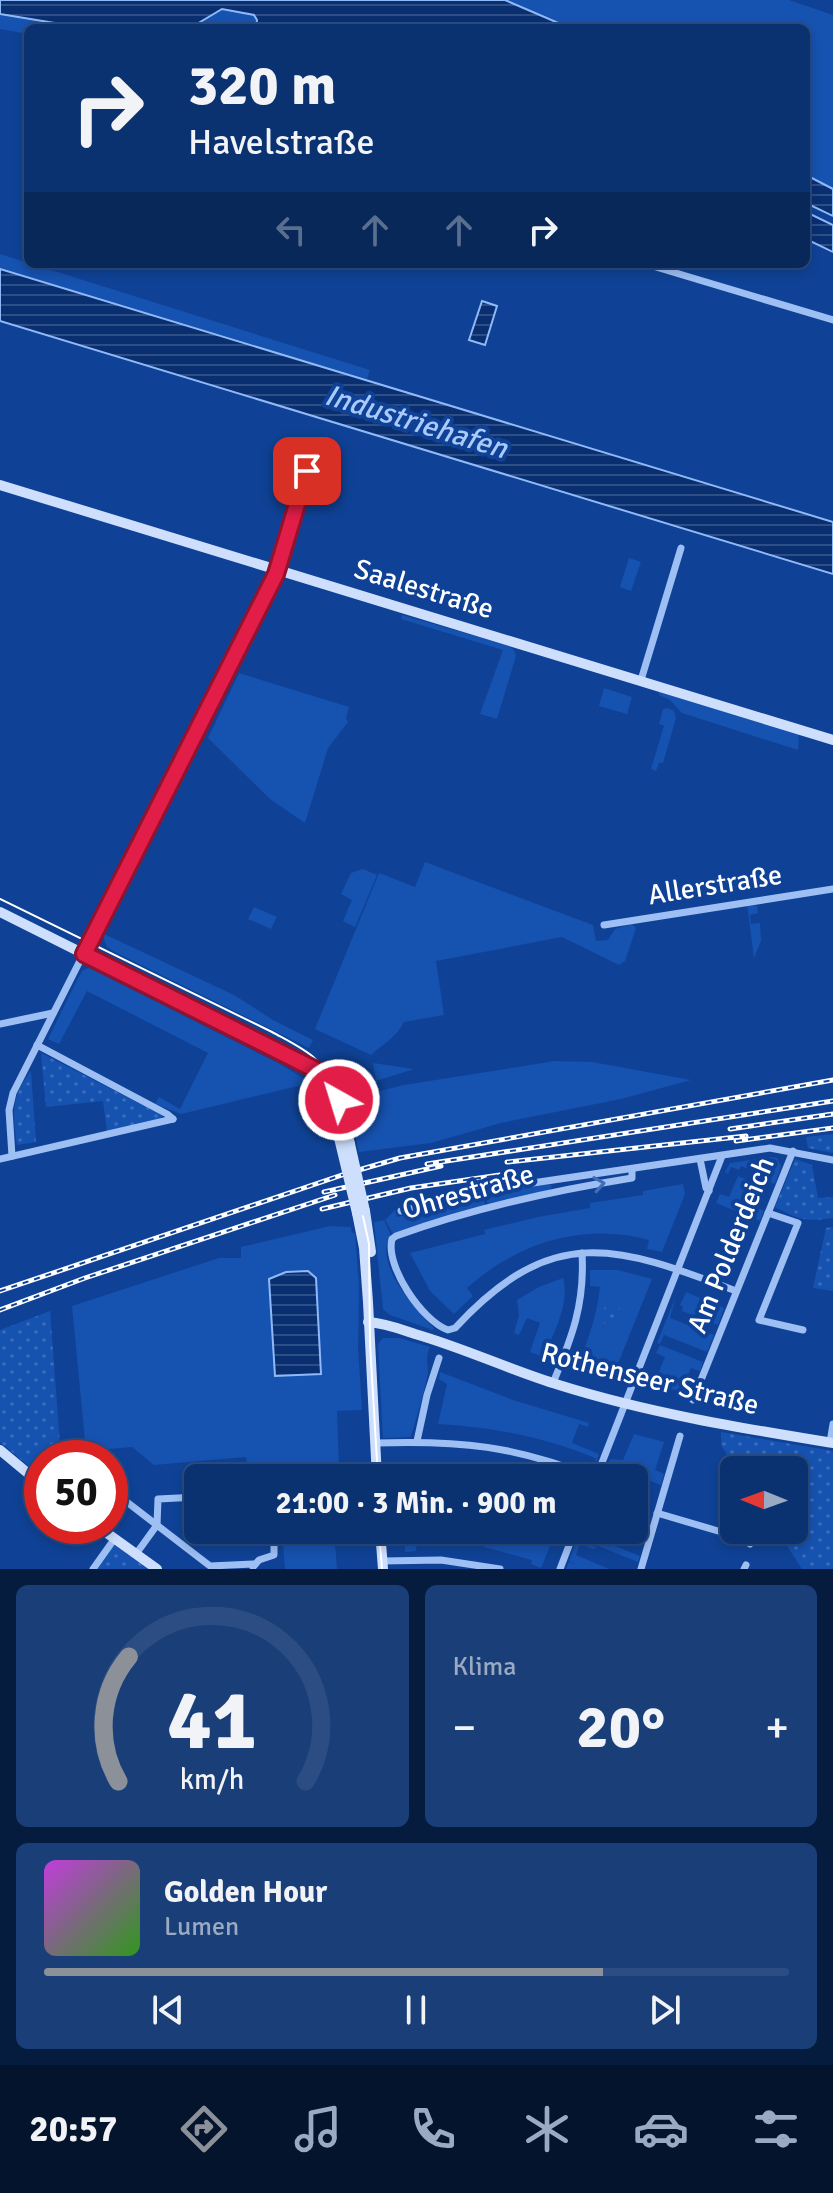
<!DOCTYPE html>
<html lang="de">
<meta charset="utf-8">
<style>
body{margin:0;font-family:Signika,sans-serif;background:#193e78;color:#f1f3f6;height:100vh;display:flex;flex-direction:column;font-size:30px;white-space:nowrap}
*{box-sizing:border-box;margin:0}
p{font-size:26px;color:#9aaac3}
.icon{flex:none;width:44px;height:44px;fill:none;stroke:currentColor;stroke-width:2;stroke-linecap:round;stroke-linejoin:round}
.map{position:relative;height:1569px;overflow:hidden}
.side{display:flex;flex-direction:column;gap:16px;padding:16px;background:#061c3e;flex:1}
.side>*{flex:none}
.guide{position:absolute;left:24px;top:24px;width:786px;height:244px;border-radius:12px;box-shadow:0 4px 12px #0003,0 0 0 2px #2b4d83;background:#0b3270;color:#f1f3f6;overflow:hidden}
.needle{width:52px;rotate:271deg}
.controls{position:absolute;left:720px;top:1456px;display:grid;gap:16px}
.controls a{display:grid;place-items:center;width:88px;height:88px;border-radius:12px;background:#0b3270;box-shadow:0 4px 12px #0003,0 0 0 2px #2b4d83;font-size:40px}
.speed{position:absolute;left:24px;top:1440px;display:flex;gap:16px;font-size:40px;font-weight:700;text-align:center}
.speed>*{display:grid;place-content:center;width:104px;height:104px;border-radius:50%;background:#0b3270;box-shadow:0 4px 12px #0003,0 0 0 2px #2b4d83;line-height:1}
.speed .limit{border:12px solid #d22;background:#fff;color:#111}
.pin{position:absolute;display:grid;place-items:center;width:68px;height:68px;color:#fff;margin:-34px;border-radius:16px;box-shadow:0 4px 12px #0006}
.me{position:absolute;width:88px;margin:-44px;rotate:321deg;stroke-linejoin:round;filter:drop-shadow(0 0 6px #0008)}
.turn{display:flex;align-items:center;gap:28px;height:168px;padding:0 32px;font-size:36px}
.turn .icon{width:104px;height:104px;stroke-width:2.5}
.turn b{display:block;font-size:56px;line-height:68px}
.lanes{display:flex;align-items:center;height:76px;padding:0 32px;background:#0003;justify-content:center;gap:40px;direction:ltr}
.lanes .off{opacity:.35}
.big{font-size:60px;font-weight:700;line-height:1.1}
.side .tile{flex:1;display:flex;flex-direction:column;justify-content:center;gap:12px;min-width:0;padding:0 28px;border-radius:12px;background:#193e78}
.side .dial{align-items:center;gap:0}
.dial svg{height:208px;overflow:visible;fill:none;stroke:#2b4d83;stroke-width:7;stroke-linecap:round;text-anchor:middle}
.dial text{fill:#f1f3f6;stroke:none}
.song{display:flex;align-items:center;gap:24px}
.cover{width:96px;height:96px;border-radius:12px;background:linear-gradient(135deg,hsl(290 70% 55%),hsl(110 70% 35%))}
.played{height:8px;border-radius:4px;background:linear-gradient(90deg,#8c9099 75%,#2b4d83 75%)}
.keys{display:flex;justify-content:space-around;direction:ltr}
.heat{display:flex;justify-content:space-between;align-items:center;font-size:44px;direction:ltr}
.side .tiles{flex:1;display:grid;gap:16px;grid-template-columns:1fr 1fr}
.tile:last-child{grid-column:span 2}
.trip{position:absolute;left:184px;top:1464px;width:464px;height:80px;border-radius:12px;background:#0b3270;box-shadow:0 4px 12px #0003,0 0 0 2px #2b4d83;font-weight:700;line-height:80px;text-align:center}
.menu{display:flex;height:128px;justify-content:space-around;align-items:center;background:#04142d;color:#9aaac3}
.menu .icon{width:56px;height:56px}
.menu .on{color:#8c9099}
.menu b{font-size:36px;color:#f1f3f6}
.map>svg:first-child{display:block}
.grass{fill:#1652b0;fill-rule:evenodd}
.park{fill:url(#park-dots)}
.water{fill:url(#water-rules);stroke:#8fb9f8;stroke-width:2}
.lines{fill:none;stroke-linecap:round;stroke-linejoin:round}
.street{stroke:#9dbff4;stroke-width:7}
.secondary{stroke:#cddffd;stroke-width:10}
.tram{stroke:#fff;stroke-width:2}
.rail-casing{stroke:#fff;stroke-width:5}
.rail{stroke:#0f4296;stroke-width:2;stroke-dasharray:6;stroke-linecap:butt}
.secondary-bridge{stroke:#cddffd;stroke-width:10}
.oneway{stroke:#416eb7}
.route-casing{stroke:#92132f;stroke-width:20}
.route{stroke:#e11d48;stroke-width:14}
.labels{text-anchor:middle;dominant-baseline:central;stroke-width:8;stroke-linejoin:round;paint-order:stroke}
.street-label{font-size:28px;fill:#fff;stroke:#0f4296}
.water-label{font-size:30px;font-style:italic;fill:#a9cafb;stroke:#0f4296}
</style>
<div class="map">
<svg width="833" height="1569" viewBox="0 0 833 1569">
<defs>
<pattern id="park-dots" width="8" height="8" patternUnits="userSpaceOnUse" patternTransform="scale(2)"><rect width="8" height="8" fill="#1652b0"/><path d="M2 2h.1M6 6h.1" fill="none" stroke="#396cbc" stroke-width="1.8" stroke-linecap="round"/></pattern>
<pattern id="water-rules" width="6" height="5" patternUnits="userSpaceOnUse" patternTransform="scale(2)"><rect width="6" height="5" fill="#092f71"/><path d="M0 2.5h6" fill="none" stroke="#2e4e86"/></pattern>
</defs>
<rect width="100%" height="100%" fill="#0f4296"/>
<g class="grass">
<polygon points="505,0 789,0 833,15 833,189 806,175 806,28 570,28"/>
<polygon points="222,9 254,15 257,20 256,28 190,28"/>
<polygon points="0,14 85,28 28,28 28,34 0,29"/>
<polygon points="0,254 370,370 367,379 0,269"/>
<polygon points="629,558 641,562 631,591 620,587"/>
<polygon points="402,615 507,645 514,650 516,656 497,719 480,714 503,650 401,619"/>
<polygon points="239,673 349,707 346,718 348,722 328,748 305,823 270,799 208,738"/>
<polygon points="604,688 632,697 627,714 599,706"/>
<polygon points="659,690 799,732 798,750 682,713 670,700 659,695"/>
<polygon points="668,708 674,711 676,718 663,763 659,763 656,771 651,769 664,726 659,724 663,709"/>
<path d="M425,862L593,925L596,941L608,940L615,929L632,924L636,928L625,961L619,965L562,937L436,961L444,1015L404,1022C396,1038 384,1043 371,1055L315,1029L379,873L415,887Z"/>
<polygon points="363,869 377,875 355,927 343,921 352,900 341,894 351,873"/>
<polygon points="747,904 757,906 758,913 750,915 751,924 760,923 761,941 754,958"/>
<polygon points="254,907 277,917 271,929 248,919"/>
<polygon points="102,933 234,995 273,1020 313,1040 309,1048 115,952 107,947"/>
<polygon points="89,968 280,1064 311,1083 181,1114 155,1104 159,1097 180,1109 208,1053 87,991 59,1044 48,1039 78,978 83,970"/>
<polygon points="555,1061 592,1062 691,1080 621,1099 501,1123 431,1143 359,1152 347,1099 404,1085"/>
<polygon points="373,1063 414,1069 376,1081"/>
<polygon points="771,1157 777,1158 781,1166 775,1184 766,1181 767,1177 741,1166 739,1170 731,1167 728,1174 725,1172 730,1163"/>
<polygon points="738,1176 763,1186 754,1207 764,1211 760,1221 716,1203 720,1194 729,1197"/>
<polygon points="549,1184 552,1186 550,1190 488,1205 485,1195"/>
<path d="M683,1184L685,1194L662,1252L647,1249L649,1240C581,1222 518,1243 467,1288L473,1296L454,1314L430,1291L410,1253L485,1234L484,1230L538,1217L590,1208V1203L643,1195V1191Z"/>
<polygon points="483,1195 485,1205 393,1234 385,1220 395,1210 397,1217"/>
<path d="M384,1220L391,1236C372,1261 415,1310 434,1328L433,1330L390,1315L383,1309L374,1222Z"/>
<path d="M330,1226L351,1227L352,1233H355L359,1285L358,1348L362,1410L337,1411L339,1468H333V1478H277L276,1472L248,1471L246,1457L154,1465L132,1447L86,1451L72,1306L219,1258H241V1247ZM316,1278L321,1373L276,1376H275Z"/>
<path d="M590,1270H618L652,1279L613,1376L577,1367C588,1341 597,1315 600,1287L590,1286Z"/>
<path d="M563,1278C569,1297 559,1322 551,1340L556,1342L549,1359L530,1352L540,1323L527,1318L519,1335L514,1333L519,1315L517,1300L539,1287Z"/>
<polygon points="686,1292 724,1308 718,1325 682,1311 683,1307 680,1305"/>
<polygon points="676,1296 670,1318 714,1335 707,1352 664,1335 660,1344 657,1343"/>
<path d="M383,1338H399L430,1347C425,1357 428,1363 428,1373C427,1380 413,1434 410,1437L383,1438L378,1344Z"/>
<polygon points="660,1345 703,1362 700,1371 691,1368 681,1391 653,1386 665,1357 656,1353"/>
<path d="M440,1372L513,1400L589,1423L588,1427L579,1424L572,1443L599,1454L596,1463L595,1458C544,1437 492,1427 438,1424L447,1384L439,1379Z"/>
<polygon points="634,1434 664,1442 655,1470 664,1474 661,1485 612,1466 608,1475 612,1478 603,1476 610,1459 623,1460"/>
<polygon points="282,1530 334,1530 337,1569 285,1569"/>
<polygon points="404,1530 509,1530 552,1541 541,1568 531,1564 532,1560 484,1547 486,1539 469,1535 467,1545 417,1542 416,1551 405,1552"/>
<polygon points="580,1532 640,1556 638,1562 578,1538"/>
<polygon points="577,1540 598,1548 593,1549 580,1544 576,1555 609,1569 566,1569 569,1562 578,1565 569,1561"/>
</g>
<g class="park">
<polygon points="41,1053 162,1115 161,1120 107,1131 103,1101 46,1107"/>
<path d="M31,1071L36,1142L17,1145C13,1115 10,1097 31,1071Z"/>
<polygon points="833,1134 833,1153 808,1148 806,1137"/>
<path d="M795,1159L812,1165L818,1198L833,1197V1218C806,1222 799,1220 775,1207Z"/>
<polygon points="833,1227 833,1291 813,1288 826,1228"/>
<polygon points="607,1302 620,1309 611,1326 600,1321"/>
<polygon points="50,1311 61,1458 42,1458 42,1477 0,1442 0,1330"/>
<polygon points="721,1432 833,1451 833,1569 802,1569 777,1530 794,1530 794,1470 737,1470 721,1445"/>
<polygon points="113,1544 148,1569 97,1569"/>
</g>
<g class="water">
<polygon points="0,0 505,0 570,28 256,28 257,20 254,15 222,9 190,28 85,28 0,14"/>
<polygon points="806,175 833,189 833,216 806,203"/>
<polygon points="806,212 833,225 833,252 806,239"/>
<polygon points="0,269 833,522 833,574 0,321"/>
<polygon points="482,301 497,306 485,345 469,340"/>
<polygon points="308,1271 316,1278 321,1374 275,1376 269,1279 286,1272"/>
</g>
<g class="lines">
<g class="street">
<polyline points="646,264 833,320"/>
<polyline points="641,680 681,548"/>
<polyline points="604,925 833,889"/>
<polyline points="0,1024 53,1013"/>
<polyline points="37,1045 167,1114 173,1119"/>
<polyline points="12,1156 9,1110 13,1093 276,574 315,443"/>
<polyline points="0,1159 173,1119"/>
<polyline points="700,1159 706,1188 709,1191"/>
<path d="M632,1169V1178C551,1191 473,1208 396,1236L392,1239C385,1266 422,1321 448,1330L455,1328C552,1223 616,1245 736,1291"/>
<polyline points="401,1211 492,1189 770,1148 833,1160"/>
<polyline points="768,1213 798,1223 759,1320 803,1330"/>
<path d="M553,1383C572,1337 585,1304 582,1253"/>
<polyline points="693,1400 793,1151"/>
<polyline points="417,1441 427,1395 439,1358"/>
<polyline points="830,1442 833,1424"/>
<path d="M375,1443C459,1440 517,1446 595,1478"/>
<polyline points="245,1477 259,1478"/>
<polyline points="596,1478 722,1156"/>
<polyline points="110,1489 210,1566 253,1564"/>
<polyline points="657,1513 735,1536 750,1544"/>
<polyline points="136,1554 157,1525 158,1499 198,1497"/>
<polyline points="382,1561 441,1560 500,1569"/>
<polyline points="253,1567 259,1560 274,1555 274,1530"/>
<polyline points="93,1569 115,1538"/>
<polyline points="560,1569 575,1530"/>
<polyline points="641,1569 680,1436"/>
<polyline points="744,1569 746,1565"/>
</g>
<g class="secondary">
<polyline points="0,485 833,740"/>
<polyline points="0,912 322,1073 338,1096 350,1144"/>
<polyline points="365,1211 371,1252"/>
<polyline points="357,1213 364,1248 368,1302 377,1478"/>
<path d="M368,1322C385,1323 400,1329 415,1334C464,1348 510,1370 559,1385C648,1413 741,1428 833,1443"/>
<polyline points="0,1450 42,1485"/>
<polyline points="97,1526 157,1569"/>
<polyline points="380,1530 383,1569"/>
</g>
<g class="tram">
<path d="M0,899L272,1032C301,1048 326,1058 336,1092L369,1244L370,1344L378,1478"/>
<polyline points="379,1530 382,1569"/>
</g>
<defs>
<g id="rail">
<polyline points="730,1129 833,1114"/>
<polyline points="736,1141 833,1128"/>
<polyline points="507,1162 746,1136"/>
<polyline points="427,1164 833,1101"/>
<polyline points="324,1192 441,1166"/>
<polyline points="322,1209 411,1188 527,1171"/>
<polyline points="0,1291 345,1174 400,1158 833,1080"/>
<polyline points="0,1310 85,1278 335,1195"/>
</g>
</defs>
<use href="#rail" class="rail-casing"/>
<use href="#rail" class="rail"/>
<g class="secondary-bridge">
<polyline points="328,1092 357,1213"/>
<polyline points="350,1144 365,1211"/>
</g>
</g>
<defs><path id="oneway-chevron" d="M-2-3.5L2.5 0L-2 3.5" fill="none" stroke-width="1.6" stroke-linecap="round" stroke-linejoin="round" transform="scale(2)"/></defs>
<use class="oneway" href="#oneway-chevron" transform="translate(599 1184) rotate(-9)"/>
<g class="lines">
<defs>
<polyline id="route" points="307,471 276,574 84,954 322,1073 339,1100"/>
</defs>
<use href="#route" class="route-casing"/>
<use href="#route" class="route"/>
</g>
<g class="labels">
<g class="street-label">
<text transform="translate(424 589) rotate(17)">Saalestraße</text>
<text transform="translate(715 885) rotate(-9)">Allerstraße</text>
<text transform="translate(468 1192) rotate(-16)">Ohrestraße</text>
<text transform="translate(731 1245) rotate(-68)">Am Polderdeich</text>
<text transform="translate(650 1379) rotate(14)">Rothenseer Straße</text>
</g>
<g class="water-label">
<text transform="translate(416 422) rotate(17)">Industriehafen</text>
</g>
</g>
</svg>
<div class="controls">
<a><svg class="needle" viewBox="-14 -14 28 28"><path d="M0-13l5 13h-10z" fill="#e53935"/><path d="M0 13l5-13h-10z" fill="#9aaac3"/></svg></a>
</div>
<div class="speed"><div class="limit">50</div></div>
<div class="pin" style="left:307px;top:471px;background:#d93025"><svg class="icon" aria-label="arrive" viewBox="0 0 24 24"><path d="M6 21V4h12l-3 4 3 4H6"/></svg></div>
<svg class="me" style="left:339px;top:1100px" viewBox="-20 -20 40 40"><circle r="17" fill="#e11d48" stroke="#fff" stroke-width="3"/><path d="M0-11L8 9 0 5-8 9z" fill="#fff"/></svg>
<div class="trip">21:00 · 3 Min. · 900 m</div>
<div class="guide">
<div class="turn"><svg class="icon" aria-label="right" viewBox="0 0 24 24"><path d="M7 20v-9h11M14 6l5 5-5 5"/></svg><div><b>320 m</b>Havelstraße</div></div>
<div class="lanes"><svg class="icon off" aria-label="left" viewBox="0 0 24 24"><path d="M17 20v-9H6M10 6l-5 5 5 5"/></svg><svg class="icon off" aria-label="ahead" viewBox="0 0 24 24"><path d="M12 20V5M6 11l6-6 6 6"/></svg><svg class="icon off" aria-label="ahead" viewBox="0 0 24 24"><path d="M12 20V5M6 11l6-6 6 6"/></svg><svg class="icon" aria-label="right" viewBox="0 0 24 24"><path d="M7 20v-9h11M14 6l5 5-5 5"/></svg></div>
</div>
</div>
<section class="side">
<div class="tiles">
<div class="tile dial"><svg viewBox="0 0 100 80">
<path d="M14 69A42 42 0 1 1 86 69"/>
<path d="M14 69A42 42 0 0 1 18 21" stroke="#8c9099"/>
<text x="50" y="56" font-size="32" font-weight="700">41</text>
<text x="50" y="72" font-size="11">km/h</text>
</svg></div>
<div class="tile"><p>Klima</p>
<div class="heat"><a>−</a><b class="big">20°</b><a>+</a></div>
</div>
<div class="tile">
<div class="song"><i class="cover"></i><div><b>Golden Hour</b><p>Lumen</p></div></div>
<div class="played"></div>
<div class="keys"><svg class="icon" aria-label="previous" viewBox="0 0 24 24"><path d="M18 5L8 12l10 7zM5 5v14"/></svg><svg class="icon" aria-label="pause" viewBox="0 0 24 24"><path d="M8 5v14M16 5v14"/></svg><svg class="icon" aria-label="next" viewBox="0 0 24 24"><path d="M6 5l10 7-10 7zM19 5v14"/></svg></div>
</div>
</div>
</section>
<nav class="menu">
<b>20:57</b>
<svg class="icon on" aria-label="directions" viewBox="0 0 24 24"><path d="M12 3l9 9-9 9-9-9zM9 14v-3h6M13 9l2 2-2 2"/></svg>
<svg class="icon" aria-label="music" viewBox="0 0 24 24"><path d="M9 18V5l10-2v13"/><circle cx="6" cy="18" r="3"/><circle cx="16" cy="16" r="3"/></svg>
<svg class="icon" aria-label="phone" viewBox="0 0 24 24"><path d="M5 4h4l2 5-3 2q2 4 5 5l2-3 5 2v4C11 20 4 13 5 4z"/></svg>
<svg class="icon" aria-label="climate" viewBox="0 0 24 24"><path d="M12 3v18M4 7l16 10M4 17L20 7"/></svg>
<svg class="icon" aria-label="car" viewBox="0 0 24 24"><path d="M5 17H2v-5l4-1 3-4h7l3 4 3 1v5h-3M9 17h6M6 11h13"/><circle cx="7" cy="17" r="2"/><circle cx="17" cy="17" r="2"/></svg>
<svg class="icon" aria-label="filters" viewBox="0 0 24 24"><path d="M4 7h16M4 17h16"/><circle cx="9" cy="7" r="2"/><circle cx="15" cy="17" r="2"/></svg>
</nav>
